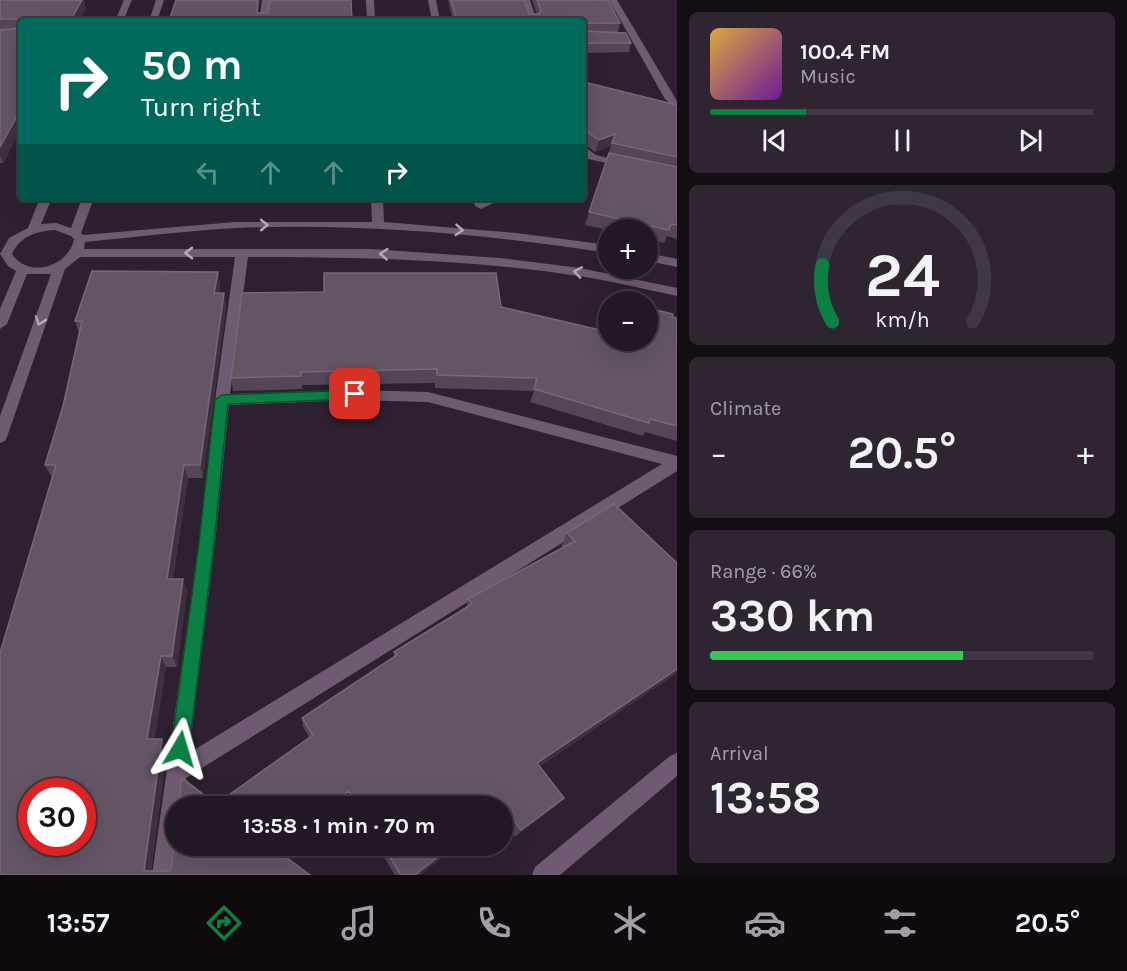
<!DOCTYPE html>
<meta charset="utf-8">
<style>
body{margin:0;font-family:Karla,sans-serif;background:#2e2531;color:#f1f3f6;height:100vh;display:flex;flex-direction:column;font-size:22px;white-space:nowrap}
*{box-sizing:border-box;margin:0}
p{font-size:20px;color:#a2a0a6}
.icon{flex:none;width:33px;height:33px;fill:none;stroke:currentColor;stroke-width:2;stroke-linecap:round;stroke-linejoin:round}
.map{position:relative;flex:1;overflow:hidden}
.details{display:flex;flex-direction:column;gap:12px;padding:12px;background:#130d14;width:450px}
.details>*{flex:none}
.banner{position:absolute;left:18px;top:18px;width:568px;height:183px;border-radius:6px;box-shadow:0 6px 24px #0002,0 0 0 2px #3f3741;background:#00695c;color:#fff;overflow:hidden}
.fabs{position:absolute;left:598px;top:219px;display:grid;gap:12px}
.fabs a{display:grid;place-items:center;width:60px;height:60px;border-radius:50%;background:#221824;box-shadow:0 6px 24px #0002,0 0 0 2px #3f3741;font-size:30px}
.speed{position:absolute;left:18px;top:778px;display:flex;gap:12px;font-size:30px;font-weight:700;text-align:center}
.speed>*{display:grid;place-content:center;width:78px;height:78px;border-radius:50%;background:#221824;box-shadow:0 6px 24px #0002,0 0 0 2px #3f3741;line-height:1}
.speed .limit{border:9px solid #d22;background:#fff;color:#111}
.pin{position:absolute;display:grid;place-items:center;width:51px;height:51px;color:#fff;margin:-26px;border-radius:12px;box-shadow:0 3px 9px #0006}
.me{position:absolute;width:66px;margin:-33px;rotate:7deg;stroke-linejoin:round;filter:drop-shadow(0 0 4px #0008)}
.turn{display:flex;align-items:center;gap:21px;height:126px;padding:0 24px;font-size:27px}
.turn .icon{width:78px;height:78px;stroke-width:2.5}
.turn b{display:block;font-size:42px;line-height:51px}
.lanes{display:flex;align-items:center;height:57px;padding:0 24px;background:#0003;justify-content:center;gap:30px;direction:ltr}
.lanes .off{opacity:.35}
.big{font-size:45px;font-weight:700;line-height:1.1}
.details .card{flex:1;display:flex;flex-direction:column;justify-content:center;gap:9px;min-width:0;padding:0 21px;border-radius:9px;background:#2e2531}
.details .dial{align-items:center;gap:0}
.dial svg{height:156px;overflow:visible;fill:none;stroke:#3f3741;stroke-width:7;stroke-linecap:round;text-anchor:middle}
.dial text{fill:#f1f3f6;stroke:none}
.song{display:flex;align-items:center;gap:18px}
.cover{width:72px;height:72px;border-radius:9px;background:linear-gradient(135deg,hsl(40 70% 55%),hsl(280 70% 35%))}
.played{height:6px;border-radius:3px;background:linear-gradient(90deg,#0b8043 25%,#3f3741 25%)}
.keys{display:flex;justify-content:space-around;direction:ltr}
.heat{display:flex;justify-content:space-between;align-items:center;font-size:33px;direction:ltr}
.charge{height:9px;border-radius:4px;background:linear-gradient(90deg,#34c759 66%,#3f3741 0)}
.trip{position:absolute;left:165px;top:796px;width:348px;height:60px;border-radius:30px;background:#221824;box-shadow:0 6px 24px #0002,0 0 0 2px #3f3741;font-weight:700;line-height:60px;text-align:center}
.tabs{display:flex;height:96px;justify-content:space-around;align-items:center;background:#0e0a0e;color:#a2a0a6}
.tabs .icon{width:42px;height:42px}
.tabs .active{color:#0b8043}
.tabs b{font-size:27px;color:#f1f3f6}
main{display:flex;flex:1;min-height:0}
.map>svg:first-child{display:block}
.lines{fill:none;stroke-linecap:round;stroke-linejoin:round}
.minor{fill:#6f5b71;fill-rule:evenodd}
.wall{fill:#544656}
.shaded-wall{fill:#3f3041}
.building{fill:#635564;stroke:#766877;stroke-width:1.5;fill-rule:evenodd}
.oneway{stroke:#b5a8b7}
.route{fill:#0b8043;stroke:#07532c;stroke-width:1.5}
</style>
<main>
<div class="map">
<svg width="677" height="875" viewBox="0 0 677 875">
<rect width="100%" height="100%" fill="#2e2030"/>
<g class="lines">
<g class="minor">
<polygon points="124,0 132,0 123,21 115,21"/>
<polygon points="156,0 164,0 157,21 149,21"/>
<polygon points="262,0 270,0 267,21 259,21"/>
<polygon points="366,0 374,0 375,21 367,21"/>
<polygon points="428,0 436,0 440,21 432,21"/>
<polygon points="522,0 530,0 537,21 529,21"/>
<polygon points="609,0 617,0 677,101 677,109 665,99"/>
<polygon points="584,146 596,155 630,164 625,167 588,159 584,154"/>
<path d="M40,198H52L41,224L56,223L71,228L82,198H94L81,233L83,235L235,222H372L371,198H383L384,222L516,233L609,245V253C485,234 361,223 236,228C185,231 135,237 85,242L84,249H371L500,258L580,268L677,288V296C644,289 612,281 579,276C469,259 358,257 248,257L230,394L355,390L428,392L677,456V471L186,778L182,807H176V846H178L174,875H152L199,543L215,400L235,257H80L65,269L7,437L5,441L0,443V416L51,274H27L7,324L0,329V309L16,271L8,266L0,254L9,238L28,228ZM55,230L71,236L74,239C69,267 28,279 12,254C20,236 37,231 55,230ZM355,400L428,402L662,464L189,753L215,543L229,405Z"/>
<polygon points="473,198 485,200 504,198 481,209 475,206"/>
<polygon points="648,253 677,259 677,267 648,261"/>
<polygon points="677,753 677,776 560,875 532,875 535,867 670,756"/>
</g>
</g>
<g class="wall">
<polygon points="0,0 86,9 21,21 21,129 3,163 0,163"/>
<polygon points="448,0 524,0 529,14 537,14 532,0 608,0 620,23 618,32 592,32 631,43 629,52 584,53 584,21 453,21"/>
<polygon points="584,82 677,105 677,239 667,236 664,243 648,239 648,230 609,230 585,225 611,146 595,152 586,145 584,154"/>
<polygon points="220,286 219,293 224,293 226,307 203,478 188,478 173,579 187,591 177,667 166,667 154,739 167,748 151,871 168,871 171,869 216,804 310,738 303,727 302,718 394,657 394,652 466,609 468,599 563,548 561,546 567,533 614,504 677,673 540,766 557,805 515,837 502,820 502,807 353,807 348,799 279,852 310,875 0,875 52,478 45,465 63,406 79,333 75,321"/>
<polygon points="501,307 609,340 672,317 677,318 677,441 645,432 643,436 530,402 534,391 435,388 435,383 302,385 302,389 233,391 231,378"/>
<polygon points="377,846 457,846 420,875 395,875"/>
</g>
<g class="shaded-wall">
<polygon points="77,0 84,0 86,9 79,21 70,21"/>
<polygon points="258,0 260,0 257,21 257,13"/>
<polygon points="21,109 21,129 3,163 0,156 0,147"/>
<polygon points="615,134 611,146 595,152 599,140"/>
<polygon points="218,272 220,286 217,307 214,293"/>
<polygon points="224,293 226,307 203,478 200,465"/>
<polygon points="184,465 188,478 171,591 167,579"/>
<polygon points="183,579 187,591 177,667 172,656"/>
<polygon points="161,656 166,667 153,749 147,739"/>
<polygon points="677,669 677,673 531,772 537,763"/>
<polygon points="162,739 167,748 150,875 144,871"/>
<polygon points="349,791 348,799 338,807 328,807"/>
<polygon points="564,798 557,805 515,837 521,830"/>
<polygon points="276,846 287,846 276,854 274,848"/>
<polygon points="452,846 457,846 420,875 415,875"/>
</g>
<g class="building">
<polygon points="0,0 82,0 70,21 21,21 21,109 0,147 0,30 19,28 20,21 17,19 0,19"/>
<polygon points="176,0 258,0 257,13 268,13 270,0 351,0 352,21 169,21"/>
<polygon points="451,0 524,0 529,14 539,14 541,11 537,0 608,0 620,23 586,23 584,25 585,31 626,33 631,43 584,43 584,21 457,21"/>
<polygon points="584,82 677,105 677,157 612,143 615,134 599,140 587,132 585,134 586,144 584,145"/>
<polygon points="609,153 677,167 677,225 671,224 669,230 589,212"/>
<path d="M92,271L218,272L214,293H224L200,465H184L167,579H183L172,656H161L147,739H162L144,871H168L171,869L175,840L173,837V802L179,800L182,778L216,804L313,735L302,718L397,655L394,652L472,604L468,599L575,541L567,533L614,504L677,563V669L537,763L564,798L521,830L503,806L502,807H358L349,791L328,807H176V846H276L274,848L310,875H0V653L56,465H45L63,406L82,321H75ZM32,792H82V843H32Z"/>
<polygon points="324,273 496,273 501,307 609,332 609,340 648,340 648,308 673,314 672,317 677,318 677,426 650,419 649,423 534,389 537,378 437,375 437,369 301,372 301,376 231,378 242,293 324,292"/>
<polygon points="383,846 452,846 415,875 401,875"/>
</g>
<defs><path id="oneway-chevron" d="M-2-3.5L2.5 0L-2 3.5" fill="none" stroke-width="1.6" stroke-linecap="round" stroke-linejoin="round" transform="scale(1.5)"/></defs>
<g class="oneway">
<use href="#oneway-chevron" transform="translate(264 225) rotate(-1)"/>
<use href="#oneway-chevron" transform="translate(459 230) rotate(4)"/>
<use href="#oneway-chevron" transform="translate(189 253) rotate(-180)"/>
<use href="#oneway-chevron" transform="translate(384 254) rotate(-176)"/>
<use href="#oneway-chevron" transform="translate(578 272) rotate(-171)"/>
<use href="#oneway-chevron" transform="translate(40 321) rotate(109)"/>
</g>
<polygon class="route" points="355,390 361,394 355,399 228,404 214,543 189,749 186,755 180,758 173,755 171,749 199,543 215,400 222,395"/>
</svg>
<div class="fabs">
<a>+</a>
<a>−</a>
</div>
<div class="speed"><div class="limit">30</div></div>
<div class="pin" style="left:355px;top:394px;background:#d93025"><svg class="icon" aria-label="arrive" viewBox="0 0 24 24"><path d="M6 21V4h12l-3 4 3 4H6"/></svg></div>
<svg class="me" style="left:180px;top:749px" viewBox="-20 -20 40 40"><path d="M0-17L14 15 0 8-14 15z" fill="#0b8043" stroke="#fff" stroke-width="4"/></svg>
<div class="trip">13:58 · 1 min · 70 m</div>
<div class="banner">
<div class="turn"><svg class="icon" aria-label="right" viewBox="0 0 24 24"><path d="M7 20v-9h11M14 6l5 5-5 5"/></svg><div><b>50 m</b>Turn right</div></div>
<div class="lanes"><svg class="icon off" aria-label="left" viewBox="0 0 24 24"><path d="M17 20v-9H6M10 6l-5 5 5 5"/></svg><svg class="icon off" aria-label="ahead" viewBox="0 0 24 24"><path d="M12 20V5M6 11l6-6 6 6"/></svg><svg class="icon off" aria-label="ahead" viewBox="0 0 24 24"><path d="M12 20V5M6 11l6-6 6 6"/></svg><svg class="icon" aria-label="right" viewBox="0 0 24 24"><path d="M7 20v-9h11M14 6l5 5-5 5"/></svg></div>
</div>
</div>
<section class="details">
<div class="card">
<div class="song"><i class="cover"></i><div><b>100.4 FM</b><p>Music</p></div></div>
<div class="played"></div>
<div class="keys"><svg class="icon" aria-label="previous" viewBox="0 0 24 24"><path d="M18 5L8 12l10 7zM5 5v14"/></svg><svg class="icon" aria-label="pause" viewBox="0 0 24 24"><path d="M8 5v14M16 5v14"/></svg><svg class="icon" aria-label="next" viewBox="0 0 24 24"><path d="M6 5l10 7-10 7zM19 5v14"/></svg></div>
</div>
<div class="card dial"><svg viewBox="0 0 100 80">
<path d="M14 69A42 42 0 1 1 86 69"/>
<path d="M14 69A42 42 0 0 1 9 40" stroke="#0b8043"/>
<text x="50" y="56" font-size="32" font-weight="700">24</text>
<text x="50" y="72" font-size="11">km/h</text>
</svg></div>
<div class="card"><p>Climate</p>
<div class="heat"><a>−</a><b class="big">20.5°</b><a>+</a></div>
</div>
<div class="card"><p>Range · 66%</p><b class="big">330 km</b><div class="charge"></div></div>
<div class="card"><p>Arrival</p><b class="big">13:58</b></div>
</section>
</main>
<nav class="tabs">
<b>13:57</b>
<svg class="icon active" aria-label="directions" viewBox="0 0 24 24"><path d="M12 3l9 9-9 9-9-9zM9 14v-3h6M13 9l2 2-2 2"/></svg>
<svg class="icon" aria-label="music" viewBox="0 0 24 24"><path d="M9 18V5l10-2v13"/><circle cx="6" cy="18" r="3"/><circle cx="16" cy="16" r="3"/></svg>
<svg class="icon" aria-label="phone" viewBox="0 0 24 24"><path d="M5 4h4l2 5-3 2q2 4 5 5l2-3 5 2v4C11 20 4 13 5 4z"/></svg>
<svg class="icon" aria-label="climate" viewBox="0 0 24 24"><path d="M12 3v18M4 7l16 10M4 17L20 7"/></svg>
<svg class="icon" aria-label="car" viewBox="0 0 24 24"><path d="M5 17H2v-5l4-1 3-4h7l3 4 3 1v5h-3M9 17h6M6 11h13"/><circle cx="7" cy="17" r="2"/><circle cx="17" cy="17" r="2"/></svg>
<svg class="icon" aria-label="filters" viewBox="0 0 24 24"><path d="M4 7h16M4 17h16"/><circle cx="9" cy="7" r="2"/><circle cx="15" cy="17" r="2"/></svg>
<b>20.5°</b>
</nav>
